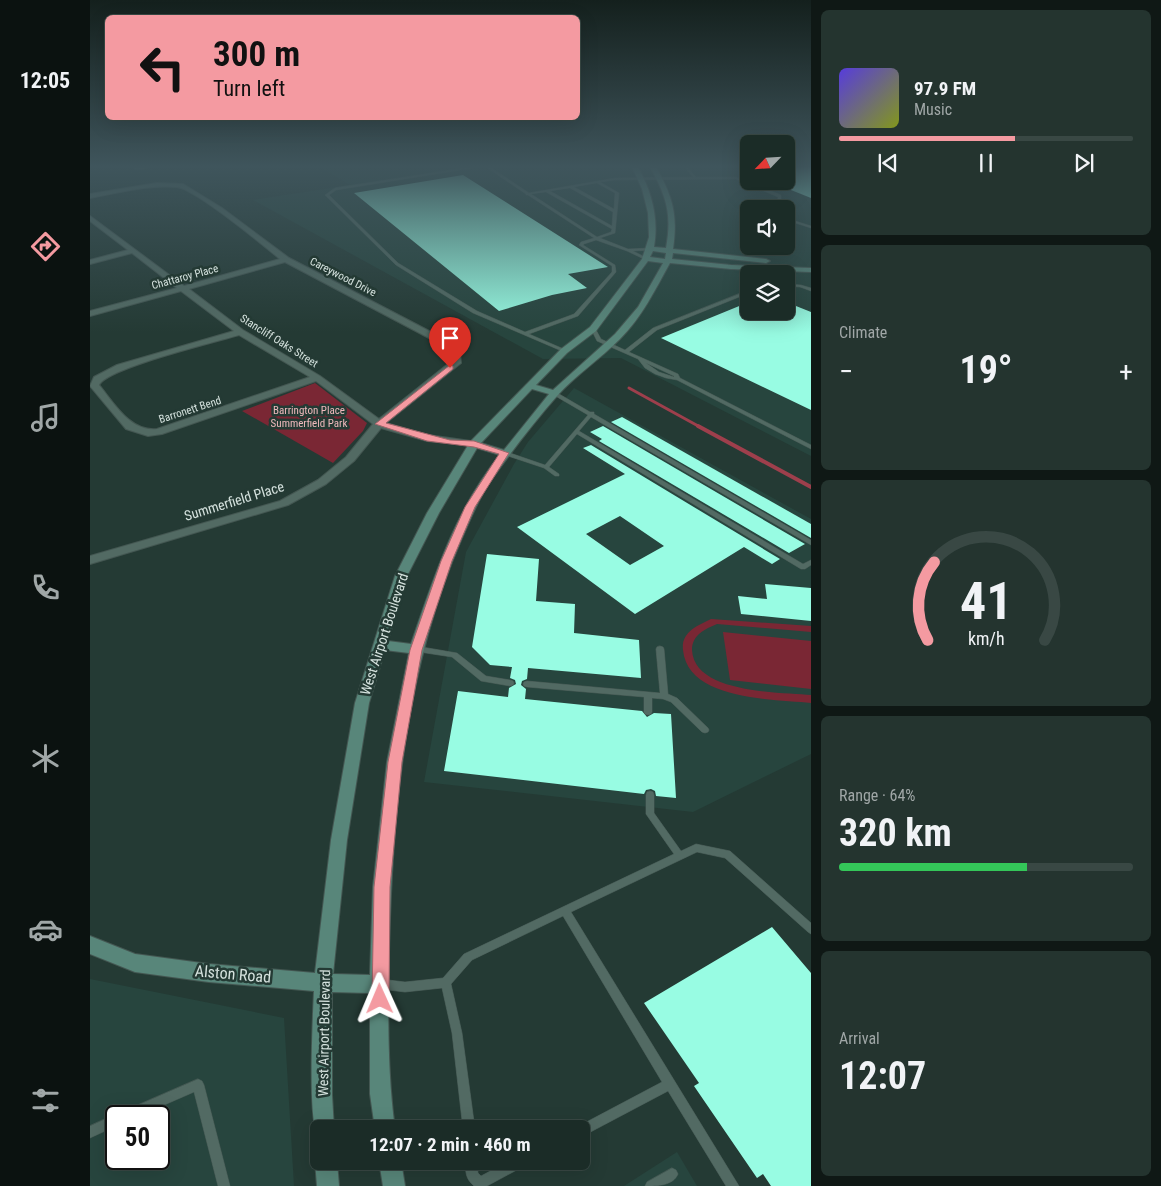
<!DOCTYPE html>
<meta charset="utf-8">
<style>
body{margin:0;font-family:"Roboto Condensed",sans-serif;background:#24342f;color:#f1f3f6;height:100vh;display:flex;flex-direction:column;font-size:19px;white-space:nowrap}
*{box-sizing:border-box;margin:0}
p{font-size:16px;color:#a0a7a7}
.icon{flex:none;width:28px;height:28px;fill:none;stroke:currentColor;stroke-width:2;stroke-linecap:round;stroke-linejoin:round}
.map{position:relative;flex:1;overflow:hidden}
.sheet{display:flex;flex-direction:column;gap:10px;padding:10px;background:#0f1815;width:350px}
.sheet>*{flex:none}
.top-card{position:absolute;left:15px;top:15px;width:475px;height:105px;border-radius:8px;box-shadow:0 5px 20px #0002,0 0 0 1px #394844;background:#f49aa1;color:#111;overflow:hidden}
.needle{width:32px;rotate:245deg}
.controls{position:absolute;left:650px;top:135px;display:grid;gap:10px}
.controls a{display:grid;place-items:center;width:55px;height:55px;border-radius:8px;background:#1b2c27;box-shadow:0 5px 20px #0002,0 0 0 1px #394844;font-size:25px}
.speed{position:absolute;left:15px;top:1105px;display:flex;gap:10px;font-size:25px;font-weight:700;text-align:center}
.speed>*{display:grid;place-content:center;width:65px;height:65px;border-radius:50%;background:#1b2c27;box-shadow:0 5px 20px #0002,0 0 0 1px #394844;line-height:1}
.speed .limit{border:2px solid #111;border-radius:8px;background:#fff;color:#111}
.pin{position:absolute;display:grid;place-items:center;width:42px;height:42px;color:#fff;margin:-51px -21px;border-radius:50% 50% 50% 0;rotate:-45deg;box-shadow:0 0 5px #0007}
.pin .icon{rotate:45deg}
.me{position:absolute;width:55px;margin:-28px;rotate:359deg;stroke-linejoin:round;filter:drop-shadow(0 0 4px #0008)}
.turn{display:flex;align-items:center;gap:18px;height:105px;padding:0 25px;font-size:22px}
.turn .icon{width:65px;height:65px;stroke-width:2.5}
.turn b{display:block;font-size:35px;line-height:42px}
.big{font-size:38px;font-weight:700;line-height:1.1}
.sheet .card{flex:1;display:flex;flex-direction:column;justify-content:center;gap:8px;min-width:0;padding:0 18px;border-radius:8px;background:#24342f}
.sheet .dial{align-items:center;gap:0}
.dial svg{height:130px;overflow:visible;fill:none;stroke:#394844;stroke-width:7;stroke-linecap:round;text-anchor:middle}
.dial text{fill:#f1f3f6;stroke:none}
.song{display:flex;align-items:center;gap:15px}
.cover{width:60px;height:60px;border-radius:8px;background:linear-gradient(135deg,hsl(250 70% 55%),hsl(70 70% 35%))}
.played{height:5px;border-radius:2px;background:linear-gradient(90deg,#f49aa1 60%,#394844 60%)}
.keys{display:flex;justify-content:space-around;direction:ltr}
.heat{display:flex;justify-content:space-between;align-items:center;font-size:28px;direction:ltr}
.charge{height:8px;border-radius:4px;background:linear-gradient(90deg,#34c759 64%,#394844 0)}
.trip{position:absolute;left:220px;top:1120px;width:280px;height:50px;border-radius:8px;background:#1b2c27;box-shadow:0 5px 20px #0002,0 0 0 1px #394844;font-weight:700;line-height:50px;text-align:center}
main{display:flex;flex:1;min-height:0}
.menu{display:flex;flex-direction:column;width:90px;justify-content:space-around;align-items:center;background:#0b1210;color:#a0a7a7}
.menu .icon{width:35px;height:35px}
.menu .on{color:#f49aa1}
.menu b{font-size:22px;color:#f1f3f6}
.map>svg:first-child{display:block}
.built{fill:#27453e;fill-rule:evenodd}
.green{fill:#7a2734}
.lines{fill:none;stroke-linecap:round;stroke-linejoin:round}
.stream-far1{stroke:#9e3f4c;stroke-width:3}
.stream{stroke:#9e3f4c;stroke-width:4}
.building{fill:#98fce3;fill-rule:evenodd}
.lane-casing{stroke:#445752;stroke-width:1}
.street-casing{stroke:#445752;stroke-width:2}
.secondary-casing{stroke:#445752;stroke-width:2}
.lane{fill:#526a63;fill-rule:evenodd}
.street{fill:#526a63;fill-rule:evenodd}
.secondary{fill:#58867a;fill-rule:evenodd}
.route{fill:#f49aa1;stroke:#9f6469}
.labels{text-anchor:middle;dominant-baseline:central;stroke-width:5;stroke-linejoin:round;paint-order:stroke}
.far-street-label{font-size:11px;fill:#d5e2de;stroke:#243a34}
.far-park-label{font-size:11px;fill:#efb9bc;stroke:#243a34}
.street-label{font-size:14px;fill:#d5e2de;stroke:#243a34}
.near-street-label{font-size:16px;fill:#d5e2de;stroke:#243a34}
</style>
<main>
<nav class="menu">
<b>12:05</b>
<svg class="icon on" aria-label="directions" viewBox="0 0 24 24"><path d="M12 3l9 9-9 9-9-9zM9 14v-3h6M13 9l2 2-2 2"/></svg>
<svg class="icon" aria-label="music" viewBox="0 0 24 24"><path d="M9 18V5l10-2v13"/><circle cx="6" cy="18" r="3"/><circle cx="16" cy="16" r="3"/></svg>
<svg class="icon" aria-label="phone" viewBox="0 0 24 24"><path d="M5 4h4l2 5-3 2q2 4 5 5l2-3 5 2v4C11 20 4 13 5 4z"/></svg>
<svg class="icon" aria-label="climate" viewBox="0 0 24 24"><path d="M12 3v18M4 7l16 10M4 17L20 7"/></svg>
<svg class="icon" aria-label="car" viewBox="0 0 24 24"><path d="M5 17H2v-5l4-1 3-4h7l3 4 3 1v5h-3M9 17h6M6 11h13"/><circle cx="7" cy="17" r="2"/><circle cx="17" cy="17" r="2"/></svg>
<svg class="icon" aria-label="filters" viewBox="0 0 24 24"><path d="M4 7h16M4 17h16"/><circle cx="9" cy="7" r="2"/><circle cx="15" cy="17" r="2"/></svg>
</nav>
<div class="map">
<svg width="721" height="1186" viewBox="0 0 721 1186">
<rect width="100%" height="100%" fill="#243a34"/>
<g class="built">
<path d="M230,167H659V181H696L721,167V456L531,358L453,359L163,200L260,185ZM659,209H696V246H659ZM659,274H696V311H659Z"/>
<polygon points="484,388 721,519 721,754 603,812 334,782 376,552 424,464 438,442"/>
<path d="M0,979L194,1018L204,1186H0ZM26,1116H69V1159H26Z"/>
<polygon points="587,1152 607,1186 534,1186"/>
</g>
<g class="green">
<polygon points="225,383 277,423 273,431 243,463 152,411"/>
<path d="M621,619L721,626V632L627,624C615,629 602,635 602,650C604,694 691,692 721,695V703C685,699 598,701 593,650C591,632 607,626 621,619Z"/>
<polygon points="633,632 721,641 721,689 640,680"/>
</g>
<g class="lines">
<polyline class="stream-far1" points="539,388 610,427"/>
<polyline class="stream" points="608,426 721,487"/>
</g>
<g class="building">
<polygon points="696,167 721,167 721,198 696,188"/>
<polygon points="373,175 518,267 478,274 497,288 462,295 409,311 264,193"/>
<polygon points="659,302 659,311 696,311 696,302 721,312 721,410 571,338"/>
<polygon points="532,417 721,524 721,538 521,422"/>
<polygon points="513,426 715,544 699,553 509,441 512,439 500,432"/>
<path d="M501,445L690,559L682,564L654,547L545,614L427,527L535,474L493,448ZM530,516L574,546L540,565L496,534Z"/>
<polygon points="397,554 449,559 446,601 485,604 484,633 549,640 551,678 438,668 437,679 432,681 431,685 436,689 435,699 552,711 557,717 564,713 581,714 586,798 566,796 565,791 561,789 556,790 554,794 354,771 368,691 418,697 419,688 426,684 425,680 420,678 422,667 400,665 382,647"/>
<polygon points="675,584 721,588 721,621 651,614 648,596 677,599"/>
<polygon points="682,927 721,973 721,1186 681,1186 673,1174 667,1178 604,1086 609,1083 554,1003"/>
</g>
<g class="lines">
<defs>
<g id="lane">
<polygon points="41,167 61,167 48,170"/>
<path d="M380,167H389L246,190L239,195L308,263L387,311L435,332L484,314L522,272V266L489,245L491,242L504,238L438,195H436V194L396,167H400L439,193L525,178L603,177L594,167H597L606,177H646L691,195V209H687L688,197L646,179L525,180L510,182L529,193L525,233L510,238L538,249L561,248L563,249L561,250L543,251L557,258V260H556L537,251L506,240L494,244L493,245L525,265L526,272L488,316L439,334L476,350V352H474L383,313L306,265L235,195L245,188ZM507,183L525,193L524,209L484,187ZM480,188L523,212L522,226L460,191ZM456,192L522,229L521,232L507,237L441,194Z"/>
<polygon points="696,218 721,226 721,228 696,220"/>
<polygon points="696,284 711,285 721,288 721,291 710,287 696,286"/>
<path d="M659,290V293L567,330L539,352L588,374L590,378L721,445V449L587,380L576,378L565,374L555,368L548,359L507,341L501,329L505,328L511,339L535,350L563,328ZM556,363L584,376V377L569,372Z"/>
<polygon points="464,391 500,412 504,412 504,414 721,540 721,545 501,417 489,431 713,564 721,560 721,565 715,569 711,569 487,434 459,467 469,474 469,476 465,476 454,468 412,454 411,453 414,451 455,465 498,415 462,394 462,392"/>
<polygon points="326,646 367,653 396,676 420,680 423,681 424,683 423,685 420,686 391,681 362,657 323,651 322,649 323,647"/>
<polygon points="570,646 573,647 574,649 578,694 587,698 618,728 619,730 618,732 615,733 612,732 581,702 573,699 562,698 562,712 561,714 558,715 555,714 554,712 554,697 437,687 434,686 433,684 434,682 437,681 570,693 566,649 567,647"/>
<polygon points="560,791 563,792 564,795 564,813 591,851 606,844 640,851 721,923 721,934 718,932 635,858 607,852 481,912 649,1186 636,1186 578,1091 491,1137 491,1129 486,1129 487,1127 572,1082 473,916 382,960 361,984 372,1033 385,1129 373,1129 362,1033 352,988 315,992 290,989 286,988 285,984 286,980 290,979 315,982 353,978 374,954 584,854 556,814 556,795 557,792"/>
<polygon points="108,1079 112,1081 114,1085 140,1186 128,1186 104,1092 49,1116 30,1116 32,1112"/>
<polygon points="26,1114 30,1116 26,1116 26,1126 0,1138 0,1126"/>
<path d="M375,1161H387L388,1173L391,1176L419,1161H438L436,1165L397,1186H384C375,1178 376,1173 375,1161Z"/>
<path d="M582,1168L586,1170L588,1174C583,1186 567,1186 555,1186L557,1182Z"/>
</g>
<path id="street" d="M67,183L93,184L132,208L199,258L364,344L370,354L371,363L296,423L338,435L388,442V446L337,441L291,428L264,461L236,484L198,505L0,564V556L190,501L228,480L256,457L283,424L226,381L72,434L58,436L36,429L0,386L4,377L27,365L144,331L91,291L0,316V311L87,288L42,253L0,264V260L38,250L0,221V216L94,286L190,259C173,245 105,189 87,187C59,184 28,193 0,198V194ZM195,262L358,348L363,360L289,419L230,376L153,330L99,289ZM149,335L220,377L67,429C40,432 24,403 9,385C17,368 126,342 149,335Z"/>
<g id="secondary">
<path d="M542,167H548C562,192 569,219 564,247L576,248C582,215 577,197 560,167H566C583,197 588,215 583,249L676,259L680,261L676,263L583,253L582,259L641,265L721,268V272L641,269L580,263C565,290 552,317 530,339C510,359 486,375 467,396C444,422 422,451 402,479C389,497 381,518 372,538C315,668 302,813 299,953C298,1011 297,1071 305,1129H285L280,1094V993L242,992V1095L244,1129H229V1137C217,1127 223,1014 224,991L119,982L45,972L0,954V936L45,954L119,964L225,973L241,840L265,703L305,576L337,513L380,442L471,349L500,327L552,259L559,237L558,213L552,189ZM563,251L576,253L575,259L560,257ZM558,261L573,263L548,307L525,334L463,390L446,385L477,353L506,331ZM442,389L459,394L414,450L391,443ZM387,448L410,455C365,510 344,577 321,644L298,641L317,576L349,513ZM295,650L319,653L297,762L283,887L280,975L243,974L257,840L279,703Z"/>
<polygon points="228,1153 229,1161 247,1161 249,1186 227,1186 225,1161"/>
<polygon points="289,1161 311,1161 315,1186 293,1186"/>
</g>
</defs>
<use href="#lane" class="lane-casing"/>
<use href="#street" class="street-casing"/>
<use href="#secondary" class="secondary-casing"/>
<use href="#lane" class="lane"/>
<use href="#street" class="street"/>
<use href="#secondary" class="secondary"/>
</g>
<linearGradient id="sky" x2="0" y2="1"><stop stop-color="#14201d"/><stop offset="0.5" stop-color="#3f555c"/><stop offset="1" stop-color="#3f555c" stop-opacity="0"/></linearGradient>
<rect width="721" height="333" fill="url(#sky)"/>
<polygon class="route" points="360,365 363,366 363,369 296,423 360,440 384,441 419,453 385,507 362,561 332,650 312,762 300,887 299,999 296,1005 290,1007 284,1005 282,999 284,887 298,762 320,650 351,561 375,507 409,454 384,447 337,441 285,424"/>
<g class="labels">
<g class="far-street-label">
<text transform="translate(95 277) rotate(-15)">Chattaroy Place</text>
<text transform="translate(253 277) rotate(27)">Careywood Drive</text>
<text transform="translate(189 341) rotate(32)">Stancliff Oaks Street</text>
<text transform="translate(100 410) rotate(-18)">Barronett Bend</text>
</g>
<g class="far-park-label">
<text x="219" y="410">Barrington Place<tspan x="219" dy="13">Summerfield Park</tspan></text>
</g>
<g class="street-label">
<text transform="translate(144 501) rotate(-17)">Summerfield Place</text>
<text transform="translate(294 634) rotate(-72)">West Airport Boulevard</text>
<text transform="translate(234 1033) rotate(-89)">West Airport Boulevard</text>
</g>
<g class="near-street-label">
<text transform="translate(143 974) rotate(5)">Alston Road</text>
</g>
</g>
</svg>
<div class="controls">
<a><svg class="needle" viewBox="-14 -14 28 28"><path d="M0-13l5 13h-10z" fill="#e53935"/><path d="M0 13l5-13h-10z" fill="#a0a7a7"/></svg></a>
<a><svg class="icon" aria-label="sound" viewBox="0 0 24 24"><path d="M4 9h4l5-4v14l-5-4H4zM17 9q2 3 0 6"/></svg></a>
<a><svg class="icon" aria-label="layers" viewBox="0 0 24 24"><path d="M12 4l9 5-9 5-9-5zM3 14l9 5 9-5"/></svg></a>
</div>
<div class="speed"><div class="limit">50</div></div>
<div class="pin" style="left:360px;top:368px;background:#d93025"><svg class="icon" aria-label="arrive" viewBox="0 0 24 24"><path d="M6 21V4h12l-3 4 3 4H6"/></svg></div>
<svg class="me" style="left:290px;top:999px" viewBox="-20 -20 40 40"><path d="M0-17L14 15 0 8-14 15z" fill="#f49aa1" stroke="#fff" stroke-width="4"/></svg>
<div class="trip">12:07 · 2 min · 460 m</div>
<div class="top-card">
<div class="turn"><svg class="icon" aria-label="left" viewBox="0 0 24 24"><path d="M17 20v-9H6M10 6l-5 5 5 5"/></svg><div><b>300 m</b>Turn left</div></div>
</div>
</div>
<section class="sheet">
<div class="card">
<div class="song"><i class="cover"></i><div><b>97.9 FM</b><p>Music</p></div></div>
<div class="played"></div>
<div class="keys"><svg class="icon" aria-label="previous" viewBox="0 0 24 24"><path d="M18 5L8 12l10 7zM5 5v14"/></svg><svg class="icon" aria-label="pause" viewBox="0 0 24 24"><path d="M8 5v14M16 5v14"/></svg><svg class="icon" aria-label="next" viewBox="0 0 24 24"><path d="M6 5l10 7-10 7zM19 5v14"/></svg></div>
</div>
<div class="card"><p>Climate</p>
<div class="heat"><a>−</a><b class="big">19°</b><a>+</a></div>
</div>
<div class="card dial"><svg viewBox="0 0 100 80">
<path d="M14 69A42 42 0 1 1 86 69"/>
<path d="M14 69A42 42 0 0 1 18 21" stroke="#f49aa1"/>
<text x="50" y="56" font-size="32" font-weight="700">41</text>
<text x="50" y="72" font-size="11">km/h</text>
</svg></div>
<div class="card"><p>Range · 64%</p><b class="big">320 km</b><div class="charge"></div></div>
<div class="card"><p>Arrival</p><b class="big">12:07</b></div>
</section>
</main>
